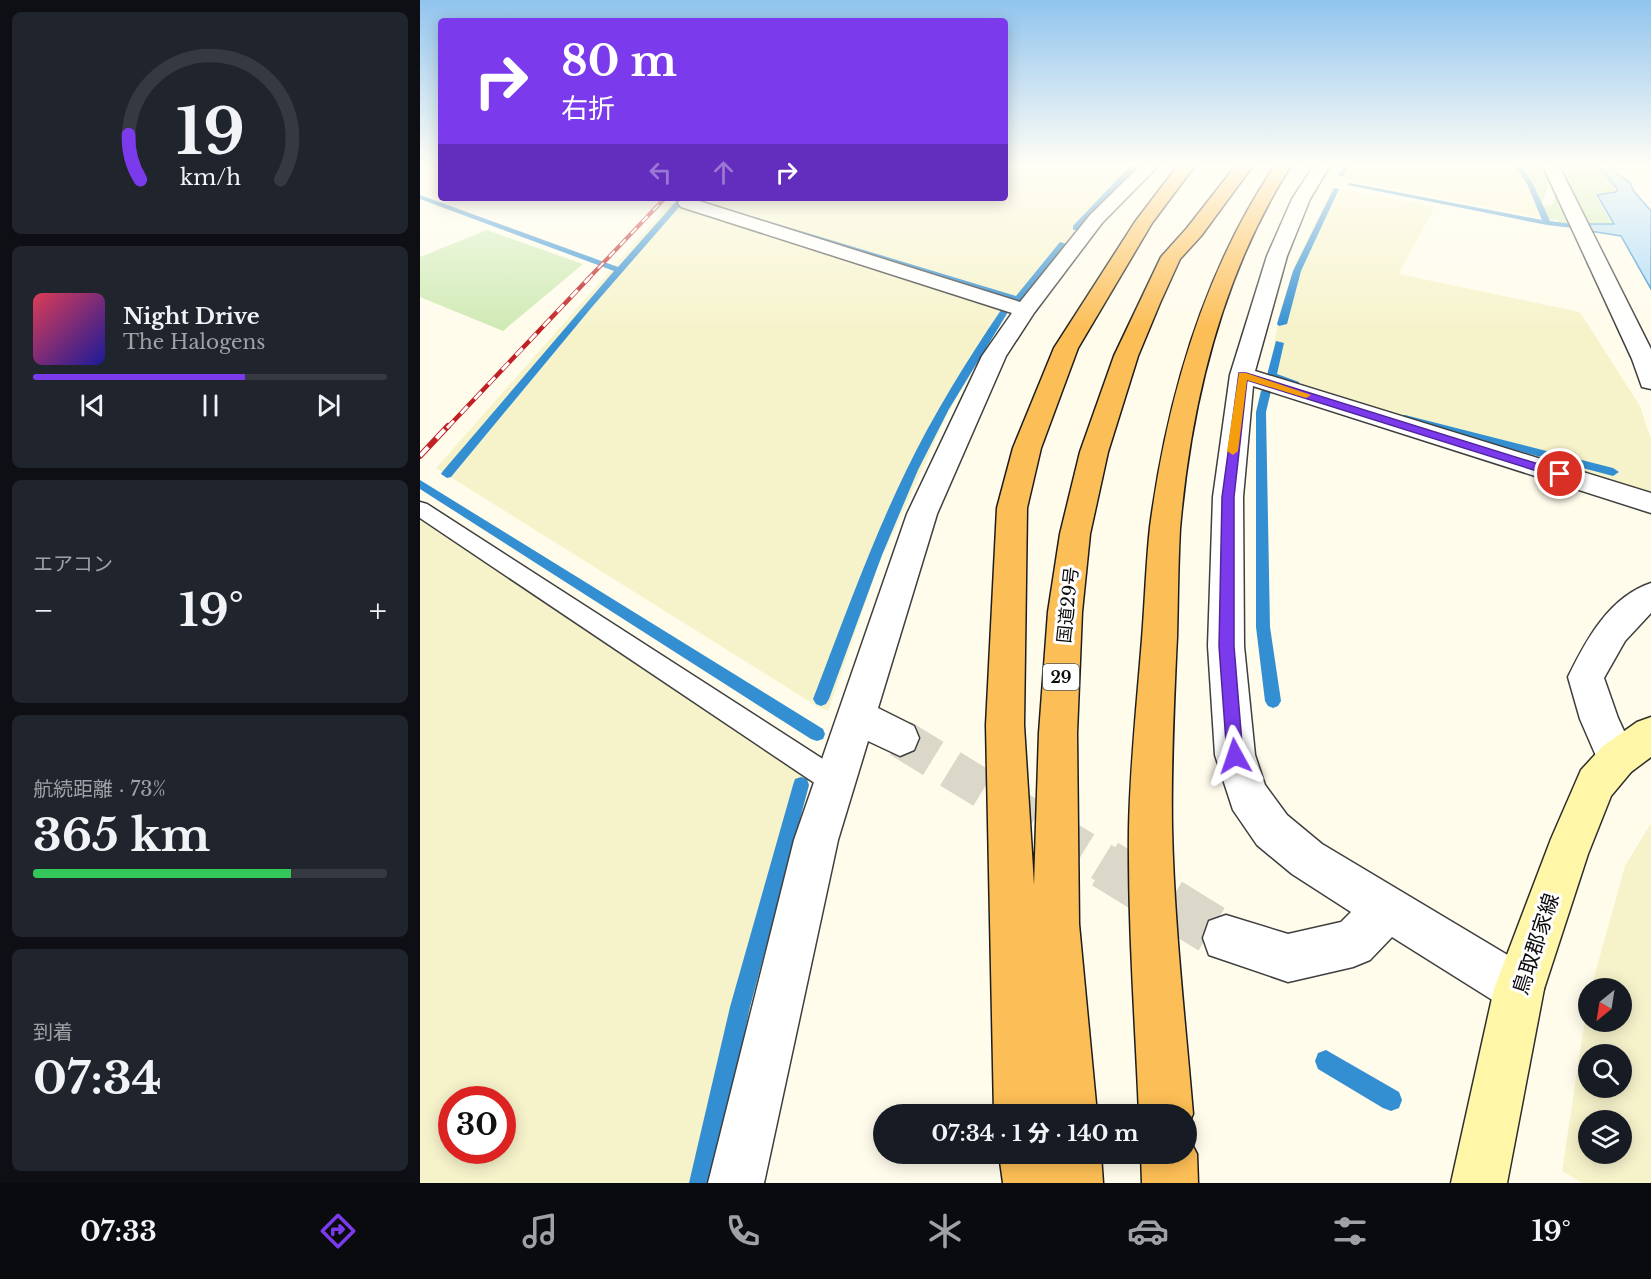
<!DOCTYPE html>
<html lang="ja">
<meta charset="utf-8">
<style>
body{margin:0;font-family:"Libre Baskerville","Noto Sans JP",serif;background:#20242c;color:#f1f3f6;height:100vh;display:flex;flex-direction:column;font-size:22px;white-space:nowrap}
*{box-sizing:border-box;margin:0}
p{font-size:20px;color:#9ea1a6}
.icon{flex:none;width:33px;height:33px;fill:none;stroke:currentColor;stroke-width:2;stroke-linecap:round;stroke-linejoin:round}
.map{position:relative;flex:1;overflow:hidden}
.panel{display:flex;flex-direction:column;gap:12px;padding:12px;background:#0d0f14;width:420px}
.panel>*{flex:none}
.banner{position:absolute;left:18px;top:18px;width:570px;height:183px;border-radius:6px;box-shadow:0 3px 15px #0003;background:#7c3aed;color:#fff;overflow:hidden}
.needle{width:39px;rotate:210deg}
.buttons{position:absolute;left:1158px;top:978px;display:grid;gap:12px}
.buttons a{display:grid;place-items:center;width:54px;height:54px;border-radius:50%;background:#171b24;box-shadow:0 3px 15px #0003;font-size:30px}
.speed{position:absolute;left:18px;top:1086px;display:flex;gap:12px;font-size:30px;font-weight:700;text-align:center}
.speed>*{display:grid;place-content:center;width:78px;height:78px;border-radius:50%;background:#171b24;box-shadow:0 3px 15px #0003;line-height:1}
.speed .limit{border:9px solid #d22;background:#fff;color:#111}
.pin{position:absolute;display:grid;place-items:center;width:51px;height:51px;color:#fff;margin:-26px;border:3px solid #fff;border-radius:50%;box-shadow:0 2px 6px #0007}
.me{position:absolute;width:66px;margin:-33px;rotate:355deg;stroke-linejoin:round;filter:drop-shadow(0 0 4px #0008)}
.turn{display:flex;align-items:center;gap:21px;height:126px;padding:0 24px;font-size:27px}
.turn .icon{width:78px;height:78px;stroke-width:2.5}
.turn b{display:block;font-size:42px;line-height:51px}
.lanes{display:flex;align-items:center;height:57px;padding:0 24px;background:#0003;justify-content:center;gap:30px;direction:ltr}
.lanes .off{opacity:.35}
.big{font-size:45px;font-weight:800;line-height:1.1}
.panel .card{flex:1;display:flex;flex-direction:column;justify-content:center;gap:9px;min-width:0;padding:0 21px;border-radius:9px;background:#20242c}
.panel .dial{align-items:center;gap:0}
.dial svg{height:156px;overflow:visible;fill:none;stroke:#363941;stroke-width:7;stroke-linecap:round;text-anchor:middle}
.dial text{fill:#f1f3f6;stroke:none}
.song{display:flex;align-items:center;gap:18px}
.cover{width:72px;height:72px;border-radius:9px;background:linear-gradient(135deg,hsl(350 70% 55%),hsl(240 70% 35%))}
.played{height:6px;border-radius:3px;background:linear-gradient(90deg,#7c3aed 60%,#363941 60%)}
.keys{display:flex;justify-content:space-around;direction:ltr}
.heat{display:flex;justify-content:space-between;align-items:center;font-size:33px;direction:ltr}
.charge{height:9px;border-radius:4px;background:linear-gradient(90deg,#34c759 73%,#363941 0)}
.trip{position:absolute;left:453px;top:1104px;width:324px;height:60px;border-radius:30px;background:#171b24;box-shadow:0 3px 15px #0003;font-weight:800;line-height:60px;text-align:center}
.dock{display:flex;height:96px;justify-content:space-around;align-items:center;background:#090b0e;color:#9ea1a6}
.dock .icon{width:42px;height:42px}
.dock .current{color:#7c3aed}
.dock b{font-size:27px;color:#f1f3f6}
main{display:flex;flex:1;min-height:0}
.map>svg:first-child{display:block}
.farmland{fill:#f6f3cb;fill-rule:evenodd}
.green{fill:#cfeab4}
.water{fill:#aedbf8;stroke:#338fd2;stroke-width:1.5}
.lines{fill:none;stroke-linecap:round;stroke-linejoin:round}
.stream{fill:#338fd2;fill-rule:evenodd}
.minor-tunnel-far1{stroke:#dbd8ca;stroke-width:39;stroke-dasharray:39 20;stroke-linecap:butt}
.minor-tunnel{stroke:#dbd8ca;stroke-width:50;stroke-dasharray:50 25;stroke-linecap:butt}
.service-casing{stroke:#3f3f3f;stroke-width:3}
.minor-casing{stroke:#3f3f3f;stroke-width:3}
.secondary-casing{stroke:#2e2e2e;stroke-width:3}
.trunk-casing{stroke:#1d1d1d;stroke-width:3}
.service{fill:#fff;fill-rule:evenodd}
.minor{fill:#fff;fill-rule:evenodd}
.secondary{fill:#fff7a7;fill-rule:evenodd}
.trunk{fill:#fcbe56;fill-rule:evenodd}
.rail-far2-casing{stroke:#c12024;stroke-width:4}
.rail-far1-casing{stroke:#c12024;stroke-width:4.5}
.rail-casing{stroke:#c12024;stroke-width:6}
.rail-far2{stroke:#fff;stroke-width:2;stroke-dasharray:8;stroke-linecap:butt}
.rail-far1{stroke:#fff;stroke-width:3;stroke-dasharray:10;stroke-linecap:butt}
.rail{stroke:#fff;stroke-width:4;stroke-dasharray:12;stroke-linecap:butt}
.route{fill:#7c3aed;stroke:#51269a;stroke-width:1.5}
.slow{fill:#f59e0b}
.labels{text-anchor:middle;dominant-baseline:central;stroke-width:6;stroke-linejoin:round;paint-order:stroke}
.shield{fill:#fff;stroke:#555;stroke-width:1.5}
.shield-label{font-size:16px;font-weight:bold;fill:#0c0c0c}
.street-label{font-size:18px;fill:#0c0c0c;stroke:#fff}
.near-street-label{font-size:21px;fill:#0c0c0c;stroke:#fff}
</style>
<main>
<section class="panel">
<div class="card dial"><svg viewBox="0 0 100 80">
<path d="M14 69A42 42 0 1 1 86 69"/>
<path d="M14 69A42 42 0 0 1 8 46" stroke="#7c3aed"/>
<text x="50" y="56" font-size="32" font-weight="700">19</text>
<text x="50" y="72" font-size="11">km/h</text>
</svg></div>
<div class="card">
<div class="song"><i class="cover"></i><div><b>Night Drive</b><p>The Halogens</p></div></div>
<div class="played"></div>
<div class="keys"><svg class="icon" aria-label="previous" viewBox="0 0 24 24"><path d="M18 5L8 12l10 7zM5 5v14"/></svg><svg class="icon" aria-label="pause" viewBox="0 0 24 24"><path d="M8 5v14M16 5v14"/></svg><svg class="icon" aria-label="next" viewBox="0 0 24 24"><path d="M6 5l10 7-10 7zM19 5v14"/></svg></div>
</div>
<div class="card"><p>エアコン</p>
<div class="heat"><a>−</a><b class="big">19°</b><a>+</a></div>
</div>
<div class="card"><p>航続距離 · 73%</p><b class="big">365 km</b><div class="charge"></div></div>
<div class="card"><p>到着</p><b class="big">07:34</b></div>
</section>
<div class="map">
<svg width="1231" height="1183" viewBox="0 0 1231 1183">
<rect width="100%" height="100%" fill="#fffcec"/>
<g class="farmland">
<polygon points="585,164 719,164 667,220 602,303 281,204 278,201 279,198 585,198"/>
<polygon points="925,164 1096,164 1125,218 936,182 917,176"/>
<polygon points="912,188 1015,206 979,274 1160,312 1220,406 1231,439 1231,495 848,377 860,311 876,262"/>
<polygon points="249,204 259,205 588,310 527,415 458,566 408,711 395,705 16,468"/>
<path d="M0,520L391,778L292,1183H0ZM32,1100H82V1150H32Z"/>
<path d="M1231,823V1183H1163L1142,1171L1168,1000V997V1022H1202V988H1171L1205,866ZM1202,1054V1088H1168V1054ZM1202,1120V1154H1168V1120Z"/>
</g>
<g class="green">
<polygon points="1099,164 1118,164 1129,180 1122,205 1131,206 1139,190 1155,226 1140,225 1138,220 1127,219 1112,185"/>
<polygon points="1138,164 1174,164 1195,187 1194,192 1175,195 1192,224 1166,223 1146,183 1151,183"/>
<polygon points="67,230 163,264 83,331 0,297 0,257"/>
</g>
<polygon class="water" points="1177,164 1188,164 1198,175 1210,182 1213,190 1231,211 1231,289 1201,236 1170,231 1167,224 1194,224 1177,195 1196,192 1197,189"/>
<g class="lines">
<g class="stream">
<polygon points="712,164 719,164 659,230 653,230 653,226"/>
<polygon points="924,164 930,164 923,176 919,176"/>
<polygon points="1094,164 1101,164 1114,186 1130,221 1167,226 1171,228 1170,230 1127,225 927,185 930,183 1122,220 1108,186"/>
<polygon points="914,188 919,189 881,271 867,324 859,326 857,324 873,271"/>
<polygon points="0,195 198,267 259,198 267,198 172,307 31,477 27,478 21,474 23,471 194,271 0,199"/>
<polygon points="282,201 596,296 640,242 647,244 601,301 598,302 282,205"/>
<path d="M581,310L588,312L529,409L498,470L462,555L409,699L406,704L401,706L396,704L393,699C423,622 450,545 486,471C513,415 546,362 581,310Z"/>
<polygon points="856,341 864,343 857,374 879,382 879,386 871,386 847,375"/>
<polygon points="846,388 851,391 846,412 850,627 861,701 858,706 853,708 848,706 845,701 836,627 836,412 841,391"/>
<polygon points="985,415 1193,468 1199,472 1193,476 981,420 981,416"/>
<polygon points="0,480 403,729 405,734 403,739 397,741 391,739 0,489"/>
<polygon points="381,777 387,779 389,785 330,1007 293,1183 269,1183 310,1007 373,785 375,779"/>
<polygon points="906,1050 979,1092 982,1100 979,1108 971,1111 963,1108 898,1069 895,1061 898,1053"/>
</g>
<polyline class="minor-tunnel-far1" points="480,738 687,865"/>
<polyline class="minor-tunnel" points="685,864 806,938"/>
<defs>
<polygon id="service" points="0,502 7,504 423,772 427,781 423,790 414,793 405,790 0,518"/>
<g id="minor">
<polygon points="722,164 740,164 682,223 614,313 586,356 517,514 458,708 494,726 499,738 494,750 480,756 448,741 418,840 344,1183 288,1183 374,840 487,514 562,356 592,313 261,207 258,203 262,198 281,198 279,201 600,302 670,215"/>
<polygon points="895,164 911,164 890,199 867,256 835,371 1231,493 1231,513 833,386 823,497 824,646 835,755 845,785 867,815 902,844 1116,972 1124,989 1116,1006 1099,1014 1082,1006 972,937 950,960 933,967 868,982 789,955 783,938 789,921 806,915 868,934 921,922 931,912 872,874 837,845 813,810 795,755 788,646 793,497 810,375 847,256 872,199"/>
<polygon points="1122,164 1138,164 1231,349 1231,389 1222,387 1212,359"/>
<path d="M1231,583V613L1205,641L1184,678L1198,718L1217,759L1211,772L1197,777L1183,772L1160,719L1148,677C1166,640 1189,597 1231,583Z"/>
</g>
<polygon id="secondary" points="1231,717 1231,757 1211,772 1191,796 1168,854 1124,989 1087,1183 1031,1183 1074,989 1131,839 1161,770 1183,746 1217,722"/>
<g id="trunk">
<polygon points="759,164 776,164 732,223 658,348 621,448 607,508 604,725 614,885 619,733 628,612 640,534 660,452 694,356 741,257 767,228 817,164 834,164 781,236 760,259 740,303 718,356 688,452 670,534 662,612 657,733 659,924 677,1114 574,1114 566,725 577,508 593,448 634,348 715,222"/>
<path d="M856,164H872C802,273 771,402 760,529C758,565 758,601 757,637C754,700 751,763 752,827C754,923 765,1018 773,1114L766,1130V1114H719C715,1019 708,925 709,830C710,766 717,703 722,639C725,602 726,564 730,527C747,399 783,272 856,164Z"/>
<polygon points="766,1133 777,1154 778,1183 722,1183 721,1154 766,1154"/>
<polygon points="579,1154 681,1154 683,1183 583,1183"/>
</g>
</defs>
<use href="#service" class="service-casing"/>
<use href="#minor" class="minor-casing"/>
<use href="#secondary" class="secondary-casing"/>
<use href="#trunk" class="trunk-casing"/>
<use href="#service" class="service"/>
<use href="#minor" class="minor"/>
<use href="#secondary" class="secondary"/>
<use href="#trunk" class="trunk"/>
<defs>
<polyline id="rail-far2" points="167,280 245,198"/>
<polyline id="rail-far1" points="27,428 169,278"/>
<polyline id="rail" points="0,456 28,426"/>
</defs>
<use href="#rail-far2" class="rail-far2-casing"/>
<use href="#rail-far1" class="rail-far1-casing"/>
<use href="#rail" class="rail-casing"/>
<use href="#rail-far2" class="rail-far2"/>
<use href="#rail-far1" class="rail-far1"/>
<use href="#rail" class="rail"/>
</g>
<linearGradient id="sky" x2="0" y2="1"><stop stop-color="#91c4ee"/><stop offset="0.5" stop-color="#fffef6"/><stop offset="1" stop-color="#fffef6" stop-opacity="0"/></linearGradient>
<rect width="1231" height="330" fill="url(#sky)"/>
<polygon class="route" points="819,373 826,373 1144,472 1146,474 1144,477 1136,477 827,380 814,497 814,646 823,756 821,761 815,763 809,761 807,756 799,646 802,497"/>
<polygon class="slow" points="819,373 826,373 891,395 886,398 827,380 818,451 813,455 807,451"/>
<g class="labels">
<rect class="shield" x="623" y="664" width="36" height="26" rx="4.5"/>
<g class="shield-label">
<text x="641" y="677">29</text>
</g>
<g class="street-label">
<text transform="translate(648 605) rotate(-84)">国道29号</text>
</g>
<g class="near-street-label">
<text transform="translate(1116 944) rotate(-72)">鳥取郡家線</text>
</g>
</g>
</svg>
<div class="buttons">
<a><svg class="needle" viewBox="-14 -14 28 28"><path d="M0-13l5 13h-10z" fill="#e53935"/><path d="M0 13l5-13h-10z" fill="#9ea1a6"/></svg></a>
<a><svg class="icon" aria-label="search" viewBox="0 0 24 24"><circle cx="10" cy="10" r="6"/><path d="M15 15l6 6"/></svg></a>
<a><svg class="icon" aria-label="layers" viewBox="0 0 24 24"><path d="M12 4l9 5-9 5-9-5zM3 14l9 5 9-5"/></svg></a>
</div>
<div class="speed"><div class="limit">30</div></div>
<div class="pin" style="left:1140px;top:474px;background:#d93025"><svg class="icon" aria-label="arrive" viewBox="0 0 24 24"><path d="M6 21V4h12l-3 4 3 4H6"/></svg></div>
<svg class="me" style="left:815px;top:756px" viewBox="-20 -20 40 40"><path d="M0-17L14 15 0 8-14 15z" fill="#7c3aed" stroke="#fff" stroke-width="4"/></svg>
<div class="trip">07:34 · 1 分 · 140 m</div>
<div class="banner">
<div class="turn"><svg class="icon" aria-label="right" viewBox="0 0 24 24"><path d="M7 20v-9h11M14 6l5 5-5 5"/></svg><div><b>80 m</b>右折</div></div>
<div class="lanes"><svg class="icon off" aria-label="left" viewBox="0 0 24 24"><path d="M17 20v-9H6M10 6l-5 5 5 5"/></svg><svg class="icon off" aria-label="ahead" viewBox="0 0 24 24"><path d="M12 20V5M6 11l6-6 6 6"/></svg><svg class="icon" aria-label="right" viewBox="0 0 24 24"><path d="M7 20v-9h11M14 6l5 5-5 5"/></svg></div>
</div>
</div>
</main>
<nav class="dock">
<b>07:33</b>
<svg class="icon current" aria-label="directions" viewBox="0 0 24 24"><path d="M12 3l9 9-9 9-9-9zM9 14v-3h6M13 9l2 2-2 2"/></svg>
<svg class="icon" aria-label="music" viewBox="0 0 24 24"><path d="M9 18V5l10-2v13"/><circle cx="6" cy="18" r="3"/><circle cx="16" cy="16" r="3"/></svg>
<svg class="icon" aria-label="phone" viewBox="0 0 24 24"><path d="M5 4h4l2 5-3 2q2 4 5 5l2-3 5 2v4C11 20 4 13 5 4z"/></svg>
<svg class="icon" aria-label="climate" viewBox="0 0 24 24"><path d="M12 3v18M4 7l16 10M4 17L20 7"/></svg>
<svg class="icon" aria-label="car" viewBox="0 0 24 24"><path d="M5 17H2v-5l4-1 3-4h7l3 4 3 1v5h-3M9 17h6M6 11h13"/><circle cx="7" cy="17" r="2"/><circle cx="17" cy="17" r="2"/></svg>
<svg class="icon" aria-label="filters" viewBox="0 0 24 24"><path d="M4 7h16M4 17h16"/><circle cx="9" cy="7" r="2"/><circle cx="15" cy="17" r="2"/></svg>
<b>19°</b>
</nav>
